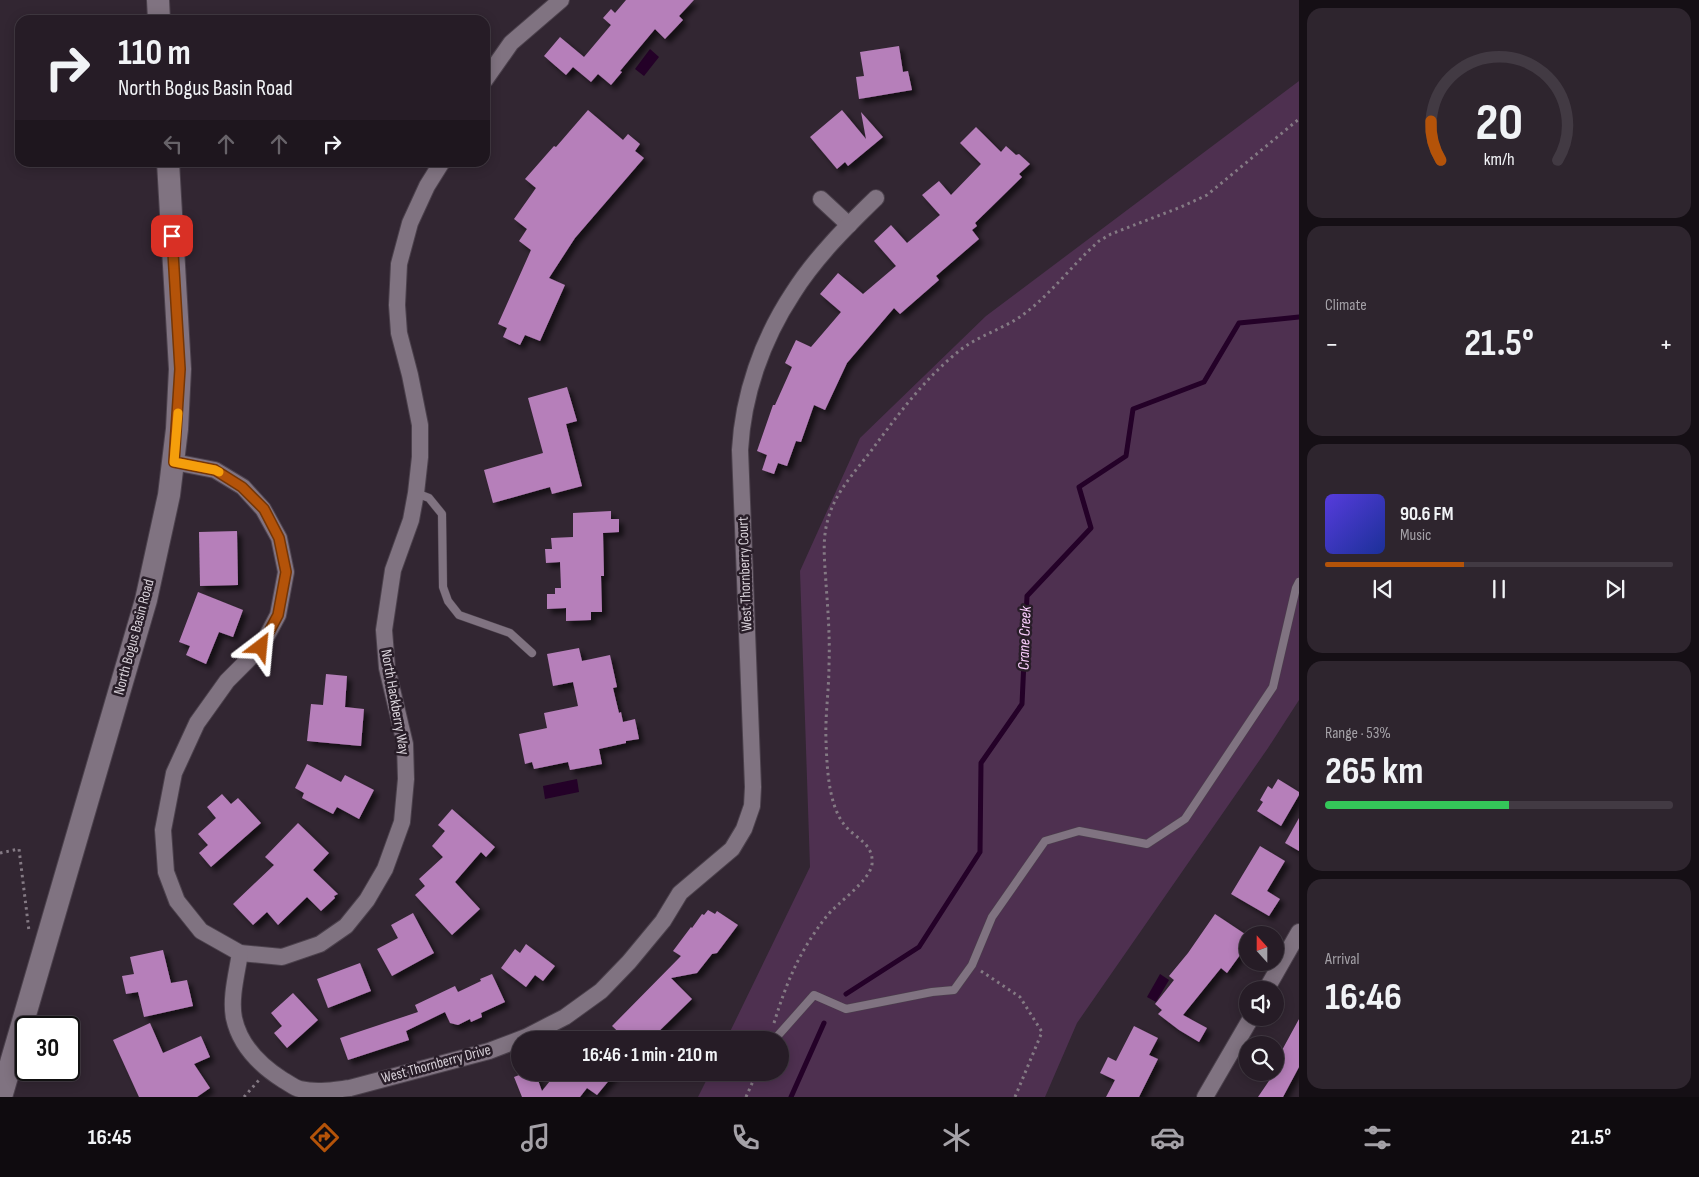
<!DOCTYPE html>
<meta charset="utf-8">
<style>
body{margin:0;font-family:"Sofia Sans Condensed",sans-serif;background:#2e252e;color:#f1f3f6;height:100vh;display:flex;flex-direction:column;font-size:19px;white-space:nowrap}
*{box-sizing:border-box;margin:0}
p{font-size:16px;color:#a4a1a7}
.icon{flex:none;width:28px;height:28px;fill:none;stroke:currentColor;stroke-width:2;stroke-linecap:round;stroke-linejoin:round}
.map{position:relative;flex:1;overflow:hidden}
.drawer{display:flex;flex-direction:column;gap:8px;padding:8px;background:#150f15;width:400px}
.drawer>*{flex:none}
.hud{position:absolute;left:15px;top:15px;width:475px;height:152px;border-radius:15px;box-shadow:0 2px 12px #0003,0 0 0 1px #423a43;background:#261c26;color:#f1f3f6;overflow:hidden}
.needle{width:32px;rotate:339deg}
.fabs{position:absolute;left:1239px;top:926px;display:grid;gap:10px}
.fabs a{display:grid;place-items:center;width:45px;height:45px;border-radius:50%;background:#261c26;box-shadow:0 2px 12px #0003,0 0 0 1px #423a43;font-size:25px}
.speed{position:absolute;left:15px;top:1016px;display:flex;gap:10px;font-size:25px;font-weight:700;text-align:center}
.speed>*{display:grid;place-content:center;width:65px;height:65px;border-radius:50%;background:#261c26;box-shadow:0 2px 12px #0003,0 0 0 1px #423a43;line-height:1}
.speed .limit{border:2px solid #111;border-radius:8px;background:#fff;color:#111}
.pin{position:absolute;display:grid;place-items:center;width:42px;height:42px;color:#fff;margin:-21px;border-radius:10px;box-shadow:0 2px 8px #0006}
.me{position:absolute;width:55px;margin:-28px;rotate:29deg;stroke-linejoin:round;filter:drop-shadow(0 0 4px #0008)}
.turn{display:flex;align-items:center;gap:18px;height:105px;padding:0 20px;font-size:22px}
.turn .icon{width:65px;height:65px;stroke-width:2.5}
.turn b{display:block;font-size:35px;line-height:42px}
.lanes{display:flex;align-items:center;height:48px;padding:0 20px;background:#0003;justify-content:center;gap:25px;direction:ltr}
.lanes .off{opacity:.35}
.big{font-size:38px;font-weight:700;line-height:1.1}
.drawer .tile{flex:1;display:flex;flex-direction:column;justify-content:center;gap:8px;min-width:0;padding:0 18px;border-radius:15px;background:#2e252e}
.drawer .dial{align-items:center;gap:0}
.dial svg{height:130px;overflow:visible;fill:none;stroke:#423a43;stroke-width:7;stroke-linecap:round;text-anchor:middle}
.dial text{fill:#f1f3f6;stroke:none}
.song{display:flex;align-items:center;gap:15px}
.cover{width:60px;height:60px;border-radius:8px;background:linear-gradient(135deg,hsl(250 70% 55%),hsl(230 70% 35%))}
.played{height:5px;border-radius:2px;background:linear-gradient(90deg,#b45309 40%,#423a43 40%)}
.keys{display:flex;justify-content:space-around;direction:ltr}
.heat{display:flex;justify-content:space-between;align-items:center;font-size:28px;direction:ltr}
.charge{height:8px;border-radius:4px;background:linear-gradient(90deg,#34c759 53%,#423a43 0)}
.trip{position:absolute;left:511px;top:1031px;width:278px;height:50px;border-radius:25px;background:#261c26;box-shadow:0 2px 12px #0003,0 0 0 1px #423a43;font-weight:700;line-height:50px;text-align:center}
.menu{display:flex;height:80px;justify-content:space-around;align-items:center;background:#0f0b0f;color:#a4a1a7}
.menu .icon{width:35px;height:35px}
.menu .current{color:#b45309}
.menu b{font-size:22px;color:#f1f3f6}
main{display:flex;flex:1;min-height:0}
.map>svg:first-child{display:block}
.green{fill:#4e3050}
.water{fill:#240128}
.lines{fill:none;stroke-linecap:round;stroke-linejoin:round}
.stream{stroke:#240128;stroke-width:5}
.building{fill:#b67fba;filter:url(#shadow)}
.lane-casing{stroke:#4b414c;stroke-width:9}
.street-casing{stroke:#4b414c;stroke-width:18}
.secondary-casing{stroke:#4b414c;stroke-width:24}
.path{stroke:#847a84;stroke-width:3;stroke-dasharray:2.5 4;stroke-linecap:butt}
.lane{stroke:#807381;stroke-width:8}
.street{stroke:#807381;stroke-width:16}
.secondary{stroke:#807381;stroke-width:22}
.route-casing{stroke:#753606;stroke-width:12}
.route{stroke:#b45309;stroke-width:9}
.slow{stroke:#f59e0b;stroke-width:9}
.labels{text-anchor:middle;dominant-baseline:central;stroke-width:5;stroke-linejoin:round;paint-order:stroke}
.street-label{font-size:15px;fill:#d8d1d9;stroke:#281d28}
.water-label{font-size:16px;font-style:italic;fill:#fccfff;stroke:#281d28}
</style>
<main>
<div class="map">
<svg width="1299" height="1097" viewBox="0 0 1299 1097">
<defs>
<filter id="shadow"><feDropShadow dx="4.5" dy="4.5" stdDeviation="2.5" flood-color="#0009"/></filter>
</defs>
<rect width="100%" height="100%" fill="#322632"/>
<polygon class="green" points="1299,81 1299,700 1268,748 1077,1023 1045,1097 698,1097 710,1073 780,1072 780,1040 726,1040 810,867 800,571 860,438 986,316"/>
<g class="water">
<polygon points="650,49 659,57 644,76 635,69"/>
<polygon points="577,779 579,792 545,799 543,786"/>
<polygon points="1160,974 1169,980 1156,1002 1147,997"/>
</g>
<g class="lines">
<g class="stream">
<polyline points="846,994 919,947 980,852 981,763 1022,704 1027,596 1091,528 1079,487 1126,456 1133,409 1204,382 1239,323 1299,317"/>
<polyline points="791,1097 824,1023"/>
</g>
</g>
<g class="building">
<polygon points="626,0 694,0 679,16 683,20 665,39 655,29 620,71 622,72 611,85 598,74 591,82 573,67 566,75 544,56 560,37 584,57 611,25 603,18 611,9 615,13"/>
<polygon points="899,46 903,72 908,71 912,90 859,99 856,77 864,76 860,52"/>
<polygon points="588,110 623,140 628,134 640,144 635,151 644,158 575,238 549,278 565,285 540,341 525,335 520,345 503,337 507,328 498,324 531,250 519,241 527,229 514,219 536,188 525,179 554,146 556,147"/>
<polygon points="842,110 866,139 861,112 883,137 848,166 845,162 837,169 810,137"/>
<polygon points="976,127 1001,152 1006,146 1016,155 1019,154 1030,164 1019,174 1022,177 975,223 977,226 972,230 979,239 936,276 939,280 900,314 894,308 847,363 825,410 814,405 801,442 796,441 787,466 778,463 774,474 762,470 767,455 757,451 773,405 775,405 792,367 785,363 796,340 811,347 841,312 820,294 838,273 863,294 896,266 874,241 891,225 907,243 940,215 922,195 939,181 951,195 981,164 960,143"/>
<polygon points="567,387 577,421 566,424 582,486 552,494 550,487 493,503 484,470 543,453 528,398"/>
<polygon points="611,511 611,519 619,519 619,532 603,533 604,576 601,576 602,612 591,612 591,620 566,621 566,608 547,609 547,594 555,594 555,588 561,588 560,562 546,563 545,549 552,549 551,538 573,537 573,513"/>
<polygon points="237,531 238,585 200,586 199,532"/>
<polygon points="198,592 243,610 233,637 219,632 206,664 186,655 190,646 179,642"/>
<polygon points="579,648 582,661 610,655 617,687 613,688 619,713 621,712 623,722 635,719 639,739 626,741 626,743 599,749 602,764 570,770 568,762 534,769 532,762 525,764 519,734 547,728 544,713 578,706 573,682 553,686 547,654"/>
<polygon points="326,674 347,676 345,707 364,709 361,746 307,741 311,704 323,705"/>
<polygon points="307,764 341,782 345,775 374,790 359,819 337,807 333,814 302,798 304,793 295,788"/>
<polygon points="1278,779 1299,792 1299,795 1281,826 1257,811 1263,802 1260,800 1268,786 1272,789"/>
<polygon points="222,794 231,804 238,798 261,823 211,867 199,853 208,845 198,834 216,818 207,807"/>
<polygon points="452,809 495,847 486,857 481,852 455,882 480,909 452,935 415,895 425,886 419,879 443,857 432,846 445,831 438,825"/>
<polygon points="1299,818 1299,851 1285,843"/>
<polygon points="298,823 329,853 313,870 338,894 334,896 335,898 321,911 307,897 278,925 267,912 253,925 233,904 274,865 265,857"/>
<polygon points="1260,846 1285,861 1267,891 1280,899 1269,916 1231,894"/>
<polygon points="708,910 715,914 717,911 738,925 717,953 712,954 697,973 671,978 692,999 650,1040 627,1040 612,1026 681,956 673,951 691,927 692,928 702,914 704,915"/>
<polygon points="413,913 434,953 392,976 377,949 398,938 391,925"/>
<polygon points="1215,914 1248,936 1248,944 1227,973 1221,968 1183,1015 1207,1028 1199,1042 1179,1030 1158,1014 1162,1010 1155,1004 1174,980 1169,976 1188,953"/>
<polygon points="526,944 555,966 543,981 535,975 526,987 501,968 515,949 520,953"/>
<polygon points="163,950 171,983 187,980 193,1006 144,1017 138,992 126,994 122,976 134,974 130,957"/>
<polygon points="360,963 371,991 328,1008 317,979"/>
<polygon points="492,974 505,1002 481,1013 482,1017 471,1022 470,1019 458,1025 450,1023 445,1012 406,1031 409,1040 348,1060 340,1038 418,1012 415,1005 455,986 458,992 481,981 480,979"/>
<polygon points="293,993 318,1020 287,1048 274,1033 282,1026 271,1013"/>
<polygon points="1299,1019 1299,1067 1283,1097 1258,1097 1275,1072 1275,1063"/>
<polygon points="150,1023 163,1053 201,1036 210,1057 194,1064 210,1088 197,1097 139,1097 113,1040"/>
<polygon points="1134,1026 1158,1038 1149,1055 1158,1059 1139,1097 1106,1097 1115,1080 1100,1073 1108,1057 1116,1061"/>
<polygon points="527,1072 535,1072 542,1091 557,1072 616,1072 597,1095 587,1088 580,1097 522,1097 514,1077"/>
</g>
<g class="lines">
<defs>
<g id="lane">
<polyline points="416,493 429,498 442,514 443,587 448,601 459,615 510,633 532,653"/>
<polyline points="774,1040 814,995 846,1009 932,992 954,990 972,965 992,917 1045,841 1079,831 1147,844 1185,819 1273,687 1296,588 1299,582"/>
</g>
<g id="street">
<polyline points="485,80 511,43 561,0"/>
<polyline points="821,199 849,225"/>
<polyline points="174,462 215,470 243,487 263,509 279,538 286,572 278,615 261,647 227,681 197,723 174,773 163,830 166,872 177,901 201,931 240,953 282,957 320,944 346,926 367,900 385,869 402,822 406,779 405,744 387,668 384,630 393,570 411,520 416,493 420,457 420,425 410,375 399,333 397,305 399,264 410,223 427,186 442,162"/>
<path d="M240,953C237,973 230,998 234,1018C240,1046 261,1066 283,1080C289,1083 294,1088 300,1089C317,1093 333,1090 350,1088L489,1051L526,1037L565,1017L601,991L629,962L663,921L680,893L732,849L744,829L752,806L753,787L740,450C743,395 762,340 793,293C815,258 846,227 876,198"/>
<polyline points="1266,990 1299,932"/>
<polyline points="1205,1097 1251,1018"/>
</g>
<g id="secondary">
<polyline points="158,0 159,20"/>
<polyline points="1,1097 146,600 169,495 177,429 180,369 168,162"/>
</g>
</defs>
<use href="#lane" class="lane-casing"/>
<use href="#street" class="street-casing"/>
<use href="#secondary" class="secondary-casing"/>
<g class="path">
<polyline points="0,853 19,849 29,931"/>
<polyline points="981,971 1020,997 1042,1032 1015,1097"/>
<path d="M774,1023C787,981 799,952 826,917C837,903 870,881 872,864C874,842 853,838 843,823C828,802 827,766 826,741C825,715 829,690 829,665C830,638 828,611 826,584C825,564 822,543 827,523C833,495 854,473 871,451C897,416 924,379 959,351C979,335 1004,329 1024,314C1052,293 1073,264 1099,241L1111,234L1181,207L1207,195L1299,119"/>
<polyline points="244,1097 259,1080"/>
<polyline points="746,1097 757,1072"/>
</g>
<use href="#lane" class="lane"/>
<use href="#street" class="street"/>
<use href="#secondary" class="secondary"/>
</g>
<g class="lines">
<defs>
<polyline id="route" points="172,236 180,369 174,462 215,470 242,487 264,509 279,538 286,572 278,615 261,647"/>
</defs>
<use href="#route" class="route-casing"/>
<use href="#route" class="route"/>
<polyline class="slow" points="178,413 174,462 215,470 219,472"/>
</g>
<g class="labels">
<g class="street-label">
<text transform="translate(745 574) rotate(-92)">West Thornberry Court</text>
<text transform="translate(134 637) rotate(-75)">North Bogus Basin Road</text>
<text transform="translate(395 702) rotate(80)">North Hackberry Way</text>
<text transform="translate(436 1064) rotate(-15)">West Thornberry Drive</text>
</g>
<g class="water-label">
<text transform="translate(1025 638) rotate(-88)">Crane Creek</text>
</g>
</g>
</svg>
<div class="fabs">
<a><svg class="needle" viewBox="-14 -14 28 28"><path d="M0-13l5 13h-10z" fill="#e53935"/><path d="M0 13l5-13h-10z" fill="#a4a1a7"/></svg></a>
<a><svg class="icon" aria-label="sound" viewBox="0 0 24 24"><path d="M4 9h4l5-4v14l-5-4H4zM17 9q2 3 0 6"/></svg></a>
<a><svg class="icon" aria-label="search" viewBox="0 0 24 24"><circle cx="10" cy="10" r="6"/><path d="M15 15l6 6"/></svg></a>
</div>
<div class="speed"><div class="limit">30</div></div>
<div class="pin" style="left:172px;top:236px;background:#d93025"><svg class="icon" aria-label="arrive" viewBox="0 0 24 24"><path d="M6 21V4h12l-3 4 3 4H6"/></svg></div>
<svg class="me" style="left:261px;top:647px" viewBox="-20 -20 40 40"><path d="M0-17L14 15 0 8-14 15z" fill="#b45309" stroke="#fff" stroke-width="4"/></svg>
<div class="trip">16:46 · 1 min · 210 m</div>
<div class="hud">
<div class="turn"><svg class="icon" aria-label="right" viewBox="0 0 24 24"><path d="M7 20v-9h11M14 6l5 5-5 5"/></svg><div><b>110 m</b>North Bogus Basin Road</div></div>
<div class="lanes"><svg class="icon off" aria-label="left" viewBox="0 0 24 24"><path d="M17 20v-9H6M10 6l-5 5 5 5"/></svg><svg class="icon off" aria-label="ahead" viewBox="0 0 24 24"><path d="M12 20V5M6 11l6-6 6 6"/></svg><svg class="icon off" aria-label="ahead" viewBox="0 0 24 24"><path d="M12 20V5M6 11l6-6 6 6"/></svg><svg class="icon" aria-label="right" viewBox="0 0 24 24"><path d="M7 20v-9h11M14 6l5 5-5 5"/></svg></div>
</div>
</div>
<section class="drawer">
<div class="tile dial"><svg viewBox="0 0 100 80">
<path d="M14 69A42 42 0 1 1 86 69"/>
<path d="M14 69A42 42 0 0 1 8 45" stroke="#b45309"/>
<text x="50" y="56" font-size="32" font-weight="700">20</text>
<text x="50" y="72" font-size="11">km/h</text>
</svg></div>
<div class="tile"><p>Climate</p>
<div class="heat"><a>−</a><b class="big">21.5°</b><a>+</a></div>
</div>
<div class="tile">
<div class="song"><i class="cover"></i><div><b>90.6 FM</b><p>Music</p></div></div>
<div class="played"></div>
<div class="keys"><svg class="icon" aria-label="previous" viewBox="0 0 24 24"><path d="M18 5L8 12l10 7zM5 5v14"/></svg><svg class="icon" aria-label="pause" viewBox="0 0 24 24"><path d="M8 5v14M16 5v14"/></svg><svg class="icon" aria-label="next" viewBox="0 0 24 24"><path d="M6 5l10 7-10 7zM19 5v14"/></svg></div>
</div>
<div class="tile"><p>Range · 53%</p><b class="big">265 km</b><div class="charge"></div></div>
<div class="tile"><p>Arrival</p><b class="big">16:46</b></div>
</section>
</main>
<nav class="menu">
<b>16:45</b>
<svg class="icon current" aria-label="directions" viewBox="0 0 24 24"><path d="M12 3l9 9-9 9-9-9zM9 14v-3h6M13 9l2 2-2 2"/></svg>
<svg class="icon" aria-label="music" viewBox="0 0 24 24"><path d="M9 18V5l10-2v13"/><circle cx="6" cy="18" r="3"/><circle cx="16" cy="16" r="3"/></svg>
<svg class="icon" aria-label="phone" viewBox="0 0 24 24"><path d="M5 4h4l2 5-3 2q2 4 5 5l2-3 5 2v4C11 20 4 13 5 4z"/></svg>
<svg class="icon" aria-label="climate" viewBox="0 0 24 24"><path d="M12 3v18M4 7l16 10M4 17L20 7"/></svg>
<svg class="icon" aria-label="car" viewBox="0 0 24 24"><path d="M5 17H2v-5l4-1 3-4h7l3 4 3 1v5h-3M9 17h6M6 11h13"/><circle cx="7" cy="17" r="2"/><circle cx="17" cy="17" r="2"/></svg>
<svg class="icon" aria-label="filters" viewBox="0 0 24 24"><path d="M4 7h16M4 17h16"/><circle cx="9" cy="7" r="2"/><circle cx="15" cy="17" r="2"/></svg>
<b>21.5°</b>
</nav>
